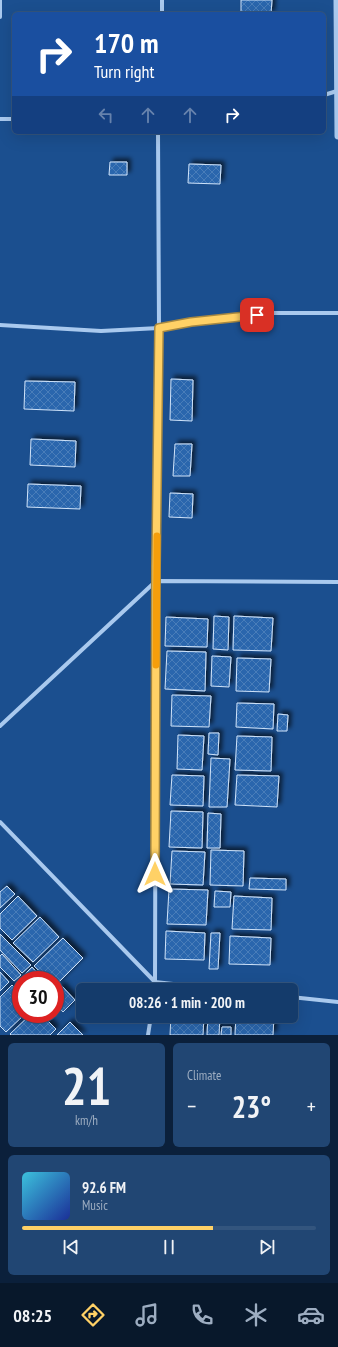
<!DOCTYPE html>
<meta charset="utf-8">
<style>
body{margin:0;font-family:"PT Sans Narrow",sans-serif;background:#214673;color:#f1f3f6;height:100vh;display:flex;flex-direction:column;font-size:15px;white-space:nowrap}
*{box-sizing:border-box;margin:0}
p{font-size:13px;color:#9dadc1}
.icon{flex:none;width:22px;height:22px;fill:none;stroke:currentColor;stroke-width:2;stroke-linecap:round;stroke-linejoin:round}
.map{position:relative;height:1035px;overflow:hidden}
.drawer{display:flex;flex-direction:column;gap:8px;padding:8px;background:#0b203b;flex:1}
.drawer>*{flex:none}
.hud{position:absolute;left:12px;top:12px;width:314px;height:122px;border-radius:6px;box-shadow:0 4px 16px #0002,0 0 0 1px #33557e;background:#1a4fa0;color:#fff;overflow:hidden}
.speed{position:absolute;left:12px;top:971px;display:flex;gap:8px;font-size:20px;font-weight:700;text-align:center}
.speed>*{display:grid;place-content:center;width:52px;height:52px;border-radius:50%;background:#143b6b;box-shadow:0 4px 16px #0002,0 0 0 1px #33557e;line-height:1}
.speed .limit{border:6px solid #d22;background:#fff;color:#111}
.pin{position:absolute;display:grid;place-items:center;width:34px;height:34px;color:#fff;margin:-17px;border-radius:8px;box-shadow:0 2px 6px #0006}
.me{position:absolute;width:44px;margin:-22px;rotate:0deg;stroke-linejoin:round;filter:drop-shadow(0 0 3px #0008)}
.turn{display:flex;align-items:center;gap:14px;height:84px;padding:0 16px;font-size:18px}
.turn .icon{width:52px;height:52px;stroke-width:2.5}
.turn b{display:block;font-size:28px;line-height:34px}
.lanes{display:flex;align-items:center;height:38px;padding:0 16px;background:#0003;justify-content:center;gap:20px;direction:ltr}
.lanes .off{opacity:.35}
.big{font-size:30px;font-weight:600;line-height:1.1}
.drawer .tile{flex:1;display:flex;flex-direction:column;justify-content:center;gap:6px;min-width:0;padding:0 14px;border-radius:6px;background:#214673}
.drawer .dial{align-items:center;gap:0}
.dial b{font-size:52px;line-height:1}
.song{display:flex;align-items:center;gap:12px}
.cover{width:48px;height:48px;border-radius:6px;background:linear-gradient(135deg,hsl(190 70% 55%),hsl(230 70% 35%))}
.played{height:4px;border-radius:2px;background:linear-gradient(90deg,#ffd166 65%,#33557e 65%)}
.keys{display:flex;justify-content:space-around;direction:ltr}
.heat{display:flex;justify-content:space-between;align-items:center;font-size:22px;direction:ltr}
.drawer .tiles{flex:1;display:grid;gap:8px;grid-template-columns:1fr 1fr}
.tile:last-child{grid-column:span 2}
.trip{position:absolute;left:76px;top:983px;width:222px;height:40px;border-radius:6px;background:#143b6b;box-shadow:0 4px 16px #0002,0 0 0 1px #33557e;font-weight:600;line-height:40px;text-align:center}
.menu{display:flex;height:64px;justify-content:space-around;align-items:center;background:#08182b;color:#9dadc1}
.menu .icon{width:28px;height:28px}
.menu .on{color:#ffd166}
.menu b{font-size:18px;color:#f1f3f6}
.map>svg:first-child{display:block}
.building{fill:url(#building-cross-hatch);stroke:#cfe3fa;filter:url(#shadow)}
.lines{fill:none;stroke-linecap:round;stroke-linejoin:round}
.minor{stroke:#a9c9ee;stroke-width:4}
.tertiary{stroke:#a9c9ee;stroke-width:7}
.route-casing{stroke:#a68842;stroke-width:10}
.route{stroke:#ffd166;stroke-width:7}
.slow{stroke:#f59e0b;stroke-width:7}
</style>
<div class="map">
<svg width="338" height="1035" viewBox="0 0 338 1035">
<defs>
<pattern id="building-cross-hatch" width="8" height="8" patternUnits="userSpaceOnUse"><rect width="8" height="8" fill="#2a66ad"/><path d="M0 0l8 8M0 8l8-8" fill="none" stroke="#4a7db9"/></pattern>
<filter id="shadow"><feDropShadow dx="3.5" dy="-3.5" stdDeviation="2" flood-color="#0009"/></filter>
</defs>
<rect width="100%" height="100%" fill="#1b4f8f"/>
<g class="building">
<polygon points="241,0 272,0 271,14 241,14"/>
<polygon points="110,162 127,162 127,175 109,175"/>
<polygon points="189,164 221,165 220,184 188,183"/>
<polygon points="171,379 193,380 192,421 170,420"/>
<polygon points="25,381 75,382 74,411 24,409"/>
<polygon points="31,439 76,441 75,467 30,465"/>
<polygon points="175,444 192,444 190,476 173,476"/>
<polygon points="28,484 81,486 80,509 27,507"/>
<polygon points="170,493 193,494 192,518 169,517"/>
<polygon points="214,616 229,617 228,650 213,649"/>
<polygon points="234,616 273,618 271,651 233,650"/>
<polygon points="166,617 208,619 207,647 165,646"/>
<polygon points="167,651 206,652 205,691 165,689"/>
<polygon points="212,656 231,657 229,687 211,686"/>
<polygon points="237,658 271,659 269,692 236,691"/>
<polygon points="172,695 211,696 209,727 171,726"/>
<polygon points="237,703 274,704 273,729 236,727"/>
<polygon points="278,714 288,715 287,731 277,731"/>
<polygon points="209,733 219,733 218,755 208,754"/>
<polygon points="178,735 204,736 202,770 177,769"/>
<polygon points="237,736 272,737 271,771 235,770"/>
<polygon points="211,758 230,759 227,807 209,807"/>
<polygon points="172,775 204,776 203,806 170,805"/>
<polygon points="237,775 279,776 277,807 235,805"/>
<polygon points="171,811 203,812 202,848 169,847"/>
<polygon points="208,813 221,814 220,848 207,848"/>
<polygon points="211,850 244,851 243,886 210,885"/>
<polygon points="172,851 205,852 203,885 170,884"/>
<polygon points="250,878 286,879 286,890 249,889"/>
<polygon points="7,886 15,894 0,908 0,892"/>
<polygon points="169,889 208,890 206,925 167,924"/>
<polygon points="215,891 231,892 230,907 214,907"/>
<polygon points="18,896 37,916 12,940 0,928 0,914"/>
<polygon points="234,896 272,898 271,930 232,929"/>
<polygon points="40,917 59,937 33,962 13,943"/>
<polygon points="166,931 205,933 204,960 165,959"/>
<polygon points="211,933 220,933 218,969 209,969"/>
<polygon points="0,934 31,965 22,973 0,950"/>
<polygon points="230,936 271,938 270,965 229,964"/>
<polygon points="63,938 83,958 55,986 55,980 49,980 34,966"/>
<polygon points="2,954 21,975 14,981 0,967 0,956"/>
<polygon points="32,967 44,980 30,980 24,975"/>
<polygon points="0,972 9,982 0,991"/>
<polygon points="23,977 26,980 21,980 21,989 16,983"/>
<polygon points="12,985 21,994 21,1014 25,1014 6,1032 0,1026 0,997"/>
<polygon points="61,985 75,1000 63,1012 55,1003 55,991"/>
<polygon points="31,1014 41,1014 56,1029 50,1035 11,1035 10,1034"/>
<polygon points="171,1016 204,1016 203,1035 170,1035"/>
<polygon points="208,1016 220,1016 219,1035 207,1035"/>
<polygon points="236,1016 274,1016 273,1035 235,1035"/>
<polygon points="70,1022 83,1035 57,1035"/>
<polygon points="222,1027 231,1027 231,1035 221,1035"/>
</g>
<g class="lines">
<g class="minor">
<polyline points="162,14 162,0"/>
<polyline points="0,17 0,0"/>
<polyline points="324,95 337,91"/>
<polyline points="0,119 14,119"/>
<polyline points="0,325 101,331 159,328 191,322 270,313 338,313"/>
<polyline points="0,726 156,581 338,582"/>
<polyline points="0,822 155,982 227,990"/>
<polyline points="154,990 155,982 156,581 159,328 158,132"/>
<polyline points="291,997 338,1002"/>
<polyline points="148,1035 151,1016"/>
</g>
<polyline class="tertiary" points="337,0 338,136"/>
</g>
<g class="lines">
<defs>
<polyline id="route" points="155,874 156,566 159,328 191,322 257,315"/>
</defs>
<use href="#route" class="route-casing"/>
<use href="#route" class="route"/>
<polyline class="slow" points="156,665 157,536"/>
</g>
</svg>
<div class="speed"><div class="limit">30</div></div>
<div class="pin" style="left:257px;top:315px;background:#d93025"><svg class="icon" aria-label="arrive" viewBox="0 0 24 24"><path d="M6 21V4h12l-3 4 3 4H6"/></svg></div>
<svg class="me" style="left:155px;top:874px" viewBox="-20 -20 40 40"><path d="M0-17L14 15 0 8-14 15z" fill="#ffd166" stroke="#fff" stroke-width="4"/></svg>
<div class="trip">08:26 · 1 min · 200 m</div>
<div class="hud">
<div class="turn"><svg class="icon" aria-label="right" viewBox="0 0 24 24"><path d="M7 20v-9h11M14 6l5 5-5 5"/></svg><div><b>170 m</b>Turn right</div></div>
<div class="lanes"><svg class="icon off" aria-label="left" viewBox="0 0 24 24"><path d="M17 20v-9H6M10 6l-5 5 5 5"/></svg><svg class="icon off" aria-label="ahead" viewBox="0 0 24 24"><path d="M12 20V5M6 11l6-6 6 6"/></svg><svg class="icon off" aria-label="ahead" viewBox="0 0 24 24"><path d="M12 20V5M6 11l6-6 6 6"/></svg><svg class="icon" aria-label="right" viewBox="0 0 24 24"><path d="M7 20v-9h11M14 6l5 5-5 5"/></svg></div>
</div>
</div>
<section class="drawer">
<div class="tiles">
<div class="tile dial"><b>21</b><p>km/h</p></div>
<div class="tile"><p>Climate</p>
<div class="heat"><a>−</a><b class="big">23°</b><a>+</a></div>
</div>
<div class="tile">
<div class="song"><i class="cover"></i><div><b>92.6 FM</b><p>Music</p></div></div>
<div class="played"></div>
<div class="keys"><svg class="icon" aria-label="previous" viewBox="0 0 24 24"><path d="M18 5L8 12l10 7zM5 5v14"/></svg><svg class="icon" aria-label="pause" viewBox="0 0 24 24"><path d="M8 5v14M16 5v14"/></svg><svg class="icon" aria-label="next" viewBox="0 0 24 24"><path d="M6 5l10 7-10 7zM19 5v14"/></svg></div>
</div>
</div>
</section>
<nav class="menu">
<b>08:25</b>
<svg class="icon on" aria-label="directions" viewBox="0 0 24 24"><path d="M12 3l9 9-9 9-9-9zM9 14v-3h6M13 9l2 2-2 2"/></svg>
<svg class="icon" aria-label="music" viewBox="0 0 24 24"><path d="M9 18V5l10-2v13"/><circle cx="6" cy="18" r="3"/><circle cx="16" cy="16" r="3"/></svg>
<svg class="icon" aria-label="phone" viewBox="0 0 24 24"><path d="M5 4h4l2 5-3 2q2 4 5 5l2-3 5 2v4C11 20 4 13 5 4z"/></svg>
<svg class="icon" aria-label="climate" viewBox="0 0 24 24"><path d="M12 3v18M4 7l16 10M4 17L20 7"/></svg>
<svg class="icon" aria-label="car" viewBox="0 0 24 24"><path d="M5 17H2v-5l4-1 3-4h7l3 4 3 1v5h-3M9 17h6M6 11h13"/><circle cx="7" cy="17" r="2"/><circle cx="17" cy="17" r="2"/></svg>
</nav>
